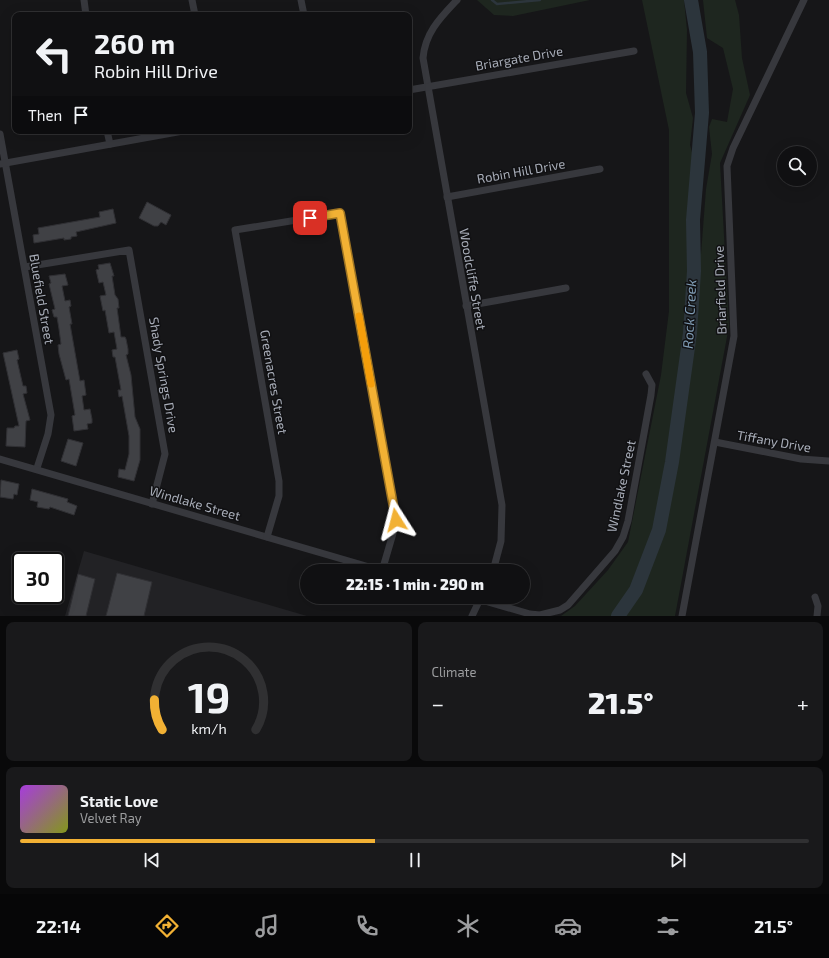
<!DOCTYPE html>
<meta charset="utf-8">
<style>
body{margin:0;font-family:"Exo 2",sans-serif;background:#19191b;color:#f1f3f6;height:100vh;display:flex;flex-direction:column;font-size:15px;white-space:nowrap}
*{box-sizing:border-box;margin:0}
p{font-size:13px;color:#9c9d9f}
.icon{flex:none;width:22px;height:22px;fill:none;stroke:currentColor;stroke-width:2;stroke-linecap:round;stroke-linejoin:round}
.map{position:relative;height:616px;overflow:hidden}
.side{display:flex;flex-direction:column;gap:6px;padding:6px;background:#09090a;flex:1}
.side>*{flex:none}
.top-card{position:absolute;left:12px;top:12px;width:400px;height:122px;border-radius:8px;box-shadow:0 4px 16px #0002,0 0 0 1px #303032;background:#101012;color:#f1f3f6;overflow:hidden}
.tools{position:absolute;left:777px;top:146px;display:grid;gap:8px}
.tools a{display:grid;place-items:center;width:40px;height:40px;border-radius:50%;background:#101012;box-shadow:0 4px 16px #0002,0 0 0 1px #303032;font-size:20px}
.speed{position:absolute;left:12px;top:552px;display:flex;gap:8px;font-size:20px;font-weight:700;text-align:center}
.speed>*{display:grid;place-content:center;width:52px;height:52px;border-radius:50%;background:#101012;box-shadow:0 4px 16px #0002,0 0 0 1px #303032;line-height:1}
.speed .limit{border:2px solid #111;border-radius:6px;background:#fff;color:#111}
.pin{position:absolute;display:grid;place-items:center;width:34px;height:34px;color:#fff;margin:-17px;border-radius:8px;box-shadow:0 2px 6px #0006}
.me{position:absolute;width:44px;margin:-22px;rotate:351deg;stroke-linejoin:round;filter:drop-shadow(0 0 3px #0008)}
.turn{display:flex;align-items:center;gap:14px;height:84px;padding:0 16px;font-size:18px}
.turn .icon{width:52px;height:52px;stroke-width:2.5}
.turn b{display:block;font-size:28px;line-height:34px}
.then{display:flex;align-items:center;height:38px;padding:0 16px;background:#0003;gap:8px;font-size:15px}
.big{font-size:30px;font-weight:800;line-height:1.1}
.side .card{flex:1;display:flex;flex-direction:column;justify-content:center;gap:6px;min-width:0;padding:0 14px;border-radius:8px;background:#19191b}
.side .dial{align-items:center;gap:0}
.dial svg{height:104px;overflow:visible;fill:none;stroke:#303032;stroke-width:7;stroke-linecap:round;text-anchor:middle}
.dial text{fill:#f1f3f6;stroke:none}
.song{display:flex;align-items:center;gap:12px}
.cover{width:48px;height:48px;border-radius:6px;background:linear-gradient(135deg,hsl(280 70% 55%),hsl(70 70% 35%))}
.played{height:4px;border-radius:2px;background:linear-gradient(90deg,#f2b134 45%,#303032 45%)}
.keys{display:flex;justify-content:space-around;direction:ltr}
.heat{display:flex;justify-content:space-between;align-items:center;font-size:22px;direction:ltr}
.side .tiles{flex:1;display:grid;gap:6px;grid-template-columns:1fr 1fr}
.card:last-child{grid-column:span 2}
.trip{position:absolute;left:300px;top:564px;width:230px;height:40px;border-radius:20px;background:#101012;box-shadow:0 4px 16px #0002,0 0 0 1px #303032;font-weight:800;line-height:40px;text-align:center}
.tab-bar{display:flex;height:64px;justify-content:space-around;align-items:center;background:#060607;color:#9c9d9f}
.tab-bar .icon{width:28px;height:28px}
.tab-bar .active{color:#f2b134}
.tab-bar b{font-size:18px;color:#f1f3f6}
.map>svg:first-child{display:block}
.built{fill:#222225}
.green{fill:#1e261f}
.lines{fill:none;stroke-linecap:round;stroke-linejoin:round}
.stream{stroke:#2c353c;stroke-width:2.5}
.river{stroke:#2c353c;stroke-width:14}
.building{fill:#404145;stroke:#303034}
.street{stroke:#37383d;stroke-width:7}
.route-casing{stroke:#9d7322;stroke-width:10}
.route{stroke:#f2b134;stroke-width:7}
.slow{stroke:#f59e0b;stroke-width:7}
.labels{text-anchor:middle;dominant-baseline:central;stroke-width:3;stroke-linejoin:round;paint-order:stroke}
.street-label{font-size:13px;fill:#a8adb8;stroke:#111113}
.water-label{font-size:14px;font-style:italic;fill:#7f9bb3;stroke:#111113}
</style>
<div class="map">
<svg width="829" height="616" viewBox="0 0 829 616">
<rect width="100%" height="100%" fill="#161618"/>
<polygon class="built" points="84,551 307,616 65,616"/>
<g class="green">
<polygon points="477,0 590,0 513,16 494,15"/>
<polygon points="642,0 684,0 687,30 686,93 693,118 690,145 694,160 692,213 701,254 706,189 712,154 709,127 712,119 727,122 733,89 723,48 707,38 703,0 735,0 739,15 742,58 750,95 720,163 729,326 675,616 561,616 575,606 608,570 628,542 661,375 669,311 669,130"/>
</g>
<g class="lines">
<polyline class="stream" points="492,0 497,4 540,0"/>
<polyline class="river" points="618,616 636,590 659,530 672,462 690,333 694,271 693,220 702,113 700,52 691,0"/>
</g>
<g class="building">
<polygon points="147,202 171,215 166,225 161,222 158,226 154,226 139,218"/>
<polygon points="113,209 116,223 76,232 77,236 71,237 71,239 64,240 64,238 34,243 33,235 39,234 38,228 100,217 99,212"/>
<polygon points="110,263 114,276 112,276 115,295 118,299 119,308 117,308 121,337 125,337 126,339 128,349 128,354 126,355 131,375 135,417 140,429 140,460 134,481 118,477 119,469 125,470 129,454 129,436 122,396 119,397 118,390 121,390 115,357 113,357 112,350 117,349 114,332 109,333 105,310 103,311 100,296 106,295 103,282 99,283 96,270 99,269 98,265"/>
<polygon points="65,274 68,285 62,286 65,301 70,300 71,306 69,307 72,324 70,324 80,381 84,380 86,395 82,396 84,410 90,409 92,419 92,423 87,424 88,429 74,431 72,416 75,415 69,379 66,380 59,354 58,345 61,344 59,329 57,317 54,317 52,310 55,309 49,284 51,283 49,276"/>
<polygon points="17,350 19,359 17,360 23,386 26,386 27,393 23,394 30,420 26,421 25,447 6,446 7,428 14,428 15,426 19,426 3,353"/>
<polygon points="68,439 83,443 76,466 61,461"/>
<polygon points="1,480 19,484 17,495 14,494 13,499 0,497"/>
<polygon points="32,489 68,499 67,502 77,506 74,515 50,507 49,509 37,507 38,502 30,500"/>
<polygon points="18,569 21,569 21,595 41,595 39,602 12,597"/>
<polygon points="117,573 152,582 144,616 106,616"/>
<polygon points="78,574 95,579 86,616 68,616"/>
</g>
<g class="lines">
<g class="street">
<polyline points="84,0 86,15"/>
<polyline points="192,0 195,15"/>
<polyline points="301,0 304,15"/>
<path d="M457,0C440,18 425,33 423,58L502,505L501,541L493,571"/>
<polyline points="409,90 634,51"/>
<polyline points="107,131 110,144"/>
<polyline points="0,134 51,415 48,434 37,468"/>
<polyline points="0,164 183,131"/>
<polyline points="447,197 600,169"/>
<polyline points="25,267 129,250 165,454 152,504"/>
<polyline points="466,306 566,288"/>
<polyline points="715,442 801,459 829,461"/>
<polyline points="0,459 383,571"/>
<polyline points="267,537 279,496 279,481 235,230 340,213 395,514 394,530 382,571"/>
<polyline points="471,597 530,614 540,615 560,610 568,605 615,551 623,537 628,521 651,395 652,385 646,374"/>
<polyline points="815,597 818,606 817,616"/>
<polyline points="472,616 481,597"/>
<polyline points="682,616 734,336 727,166 733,148 804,0"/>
</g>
</g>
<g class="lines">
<defs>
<polyline id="route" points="310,218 340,213 396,520"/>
</defs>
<use href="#route" class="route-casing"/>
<use href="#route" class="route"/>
<polyline class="slow" points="359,316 371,384"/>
</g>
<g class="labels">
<g class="street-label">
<text transform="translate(519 58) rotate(-10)">Briargate Drive</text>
<text transform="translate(521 171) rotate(-10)">Robin Hill Drive</text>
<text transform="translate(473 279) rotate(80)">Woodcliffe Street</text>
<text transform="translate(720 290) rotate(-92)">Briarfield Drive</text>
<text transform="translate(42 299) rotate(80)">Bluefield Street</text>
<text transform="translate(164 375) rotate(80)">Shady Springs Drive</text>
<text transform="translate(274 382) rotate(80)">Greenacres Street</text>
<text transform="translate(774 441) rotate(10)">Tiffany Drive</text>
<text transform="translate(621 486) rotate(-78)">Windlake Street</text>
<text transform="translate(195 503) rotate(16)">Windlake Street</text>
</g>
<g class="water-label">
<text transform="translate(689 314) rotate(-87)">Rock Creek</text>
</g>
</g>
</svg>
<div class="tools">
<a><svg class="icon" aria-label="search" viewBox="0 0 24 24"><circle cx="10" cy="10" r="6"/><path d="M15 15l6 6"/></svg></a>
</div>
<div class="speed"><div class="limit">30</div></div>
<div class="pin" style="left:310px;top:218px;background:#d93025"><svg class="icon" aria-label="arrive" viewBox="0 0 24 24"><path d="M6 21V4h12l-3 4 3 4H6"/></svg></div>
<svg class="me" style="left:396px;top:520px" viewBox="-20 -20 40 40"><path d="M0-17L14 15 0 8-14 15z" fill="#f2b134" stroke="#fff" stroke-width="4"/></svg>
<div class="trip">22:15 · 1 min · 290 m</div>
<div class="top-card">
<div class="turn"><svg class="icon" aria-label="left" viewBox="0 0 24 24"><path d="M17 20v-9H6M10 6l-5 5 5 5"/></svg><div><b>260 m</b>Robin Hill Drive</div></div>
<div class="then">Then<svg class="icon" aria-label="arrive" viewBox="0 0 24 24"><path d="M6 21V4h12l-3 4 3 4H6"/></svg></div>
</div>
</div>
<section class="side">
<div class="tiles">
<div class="card dial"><svg viewBox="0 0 100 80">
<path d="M14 69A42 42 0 1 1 86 69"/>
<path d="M14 69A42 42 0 0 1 8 46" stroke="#f2b134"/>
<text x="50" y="56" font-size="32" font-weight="700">19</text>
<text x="50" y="72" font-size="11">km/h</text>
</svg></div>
<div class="card"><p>Climate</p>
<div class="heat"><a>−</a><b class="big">21.5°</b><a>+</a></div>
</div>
<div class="card">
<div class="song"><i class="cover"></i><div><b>Static Love</b><p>Velvet Ray</p></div></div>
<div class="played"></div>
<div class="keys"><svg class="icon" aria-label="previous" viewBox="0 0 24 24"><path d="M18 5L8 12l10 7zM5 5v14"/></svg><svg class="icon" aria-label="pause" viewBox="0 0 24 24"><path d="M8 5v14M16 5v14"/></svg><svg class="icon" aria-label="next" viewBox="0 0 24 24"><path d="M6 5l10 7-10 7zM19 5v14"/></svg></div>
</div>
</div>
</section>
<nav class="tab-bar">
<b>22:14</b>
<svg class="icon active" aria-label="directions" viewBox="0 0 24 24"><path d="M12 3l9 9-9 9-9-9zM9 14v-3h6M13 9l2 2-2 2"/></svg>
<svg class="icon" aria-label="music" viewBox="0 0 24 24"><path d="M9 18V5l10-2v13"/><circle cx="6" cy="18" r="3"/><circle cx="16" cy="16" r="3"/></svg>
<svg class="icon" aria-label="phone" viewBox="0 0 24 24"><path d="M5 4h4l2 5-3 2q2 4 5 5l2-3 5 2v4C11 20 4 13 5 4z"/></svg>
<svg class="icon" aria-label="climate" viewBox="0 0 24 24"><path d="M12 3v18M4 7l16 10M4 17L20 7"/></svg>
<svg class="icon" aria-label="car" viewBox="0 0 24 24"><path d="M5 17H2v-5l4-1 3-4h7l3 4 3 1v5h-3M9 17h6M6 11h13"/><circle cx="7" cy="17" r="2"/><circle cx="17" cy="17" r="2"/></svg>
<svg class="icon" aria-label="filters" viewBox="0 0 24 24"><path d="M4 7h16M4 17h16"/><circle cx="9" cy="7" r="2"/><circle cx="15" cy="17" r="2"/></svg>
<b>21.5°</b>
</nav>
